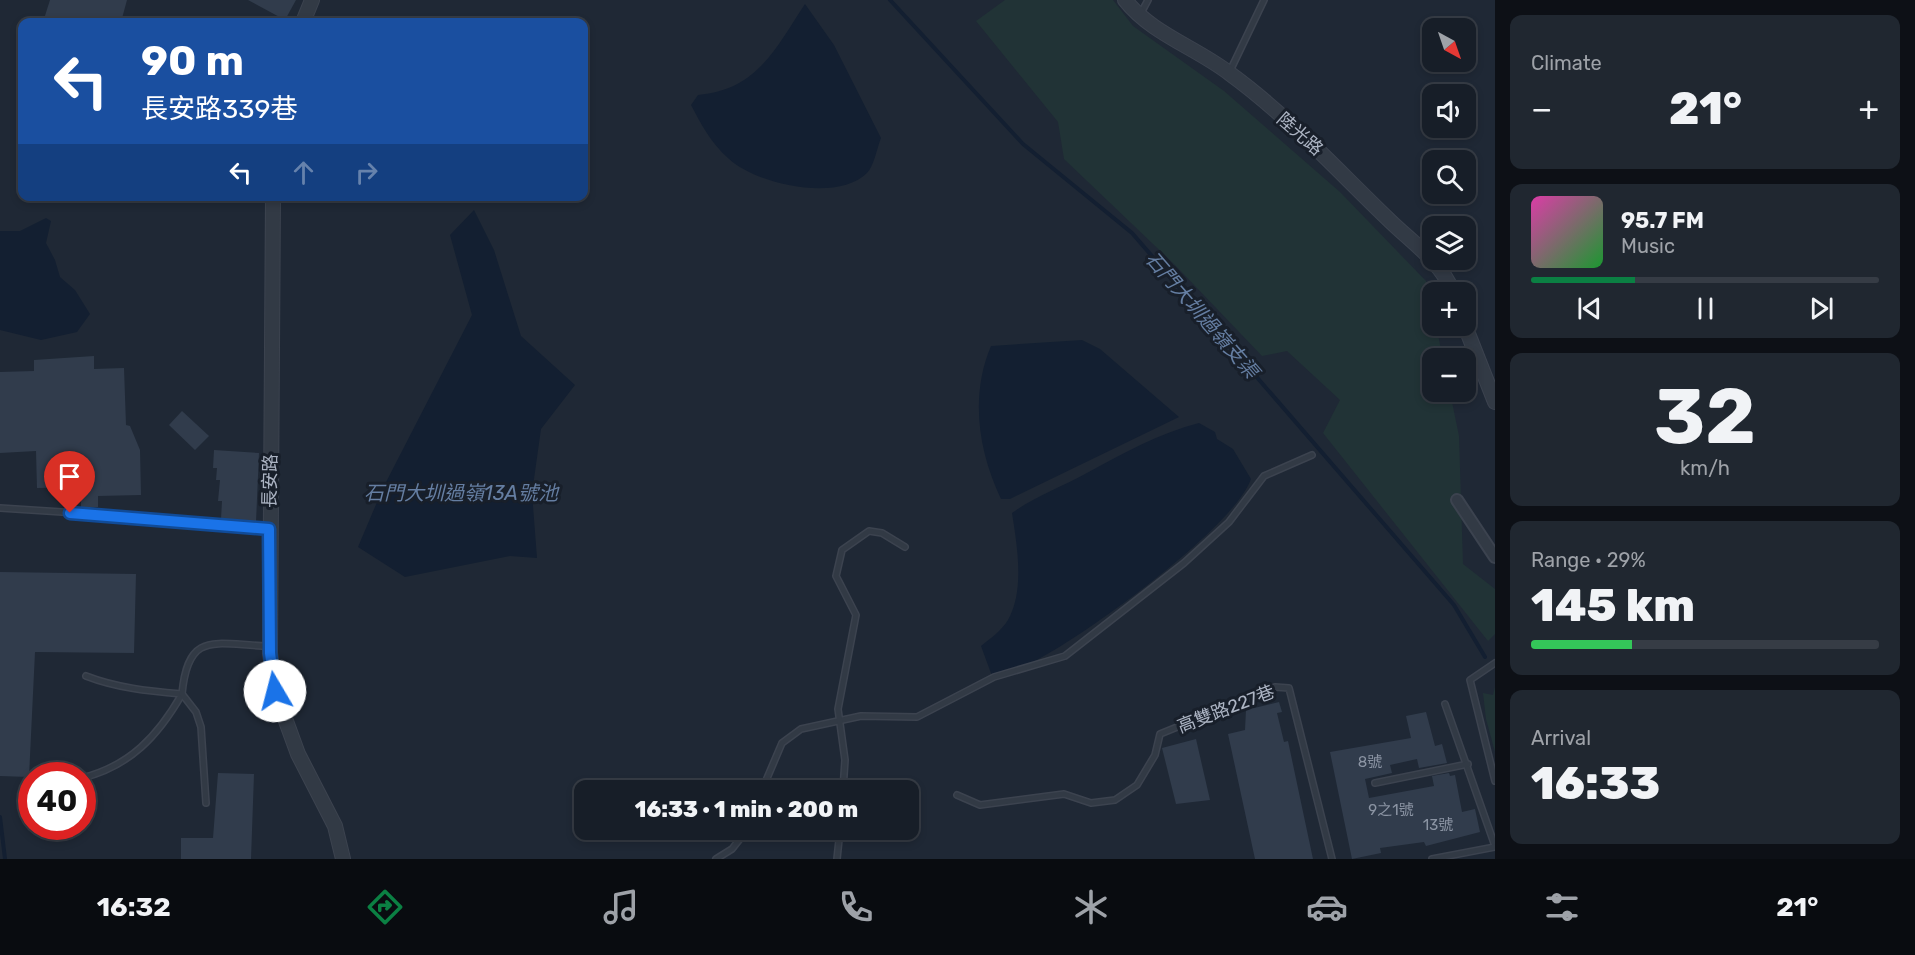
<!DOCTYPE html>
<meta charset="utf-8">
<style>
body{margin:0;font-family:Rubik,"Noto Sans TC",sans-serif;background:#202730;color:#f1f3f6;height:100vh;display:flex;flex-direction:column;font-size:22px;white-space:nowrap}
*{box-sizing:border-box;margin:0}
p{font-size:20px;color:#9ea2a8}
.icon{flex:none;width:33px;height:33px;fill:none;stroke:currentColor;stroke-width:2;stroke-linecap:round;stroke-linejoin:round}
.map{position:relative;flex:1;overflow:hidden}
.side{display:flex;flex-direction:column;gap:15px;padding:15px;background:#0d1016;width:420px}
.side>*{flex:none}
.guide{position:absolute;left:18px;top:18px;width:570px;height:183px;border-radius:12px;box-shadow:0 3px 9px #0003,0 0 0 2px #363c45;background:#1a4fa0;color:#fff;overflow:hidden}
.needle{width:39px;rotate:140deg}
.controls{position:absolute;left:1422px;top:18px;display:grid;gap:12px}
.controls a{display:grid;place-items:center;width:54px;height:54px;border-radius:12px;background:#171e28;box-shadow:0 3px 9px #0003,0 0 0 2px #363c45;font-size:30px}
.speed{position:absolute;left:18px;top:762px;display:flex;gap:12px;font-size:30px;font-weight:700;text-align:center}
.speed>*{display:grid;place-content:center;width:78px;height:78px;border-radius:50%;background:#171e28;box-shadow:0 3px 9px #0003,0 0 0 2px #363c45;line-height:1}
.speed .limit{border:9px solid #d22;background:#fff;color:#111}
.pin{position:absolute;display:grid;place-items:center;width:51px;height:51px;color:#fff;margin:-62px -26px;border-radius:50% 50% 50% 0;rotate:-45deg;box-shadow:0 0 6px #0007}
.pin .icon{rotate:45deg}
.me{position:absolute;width:66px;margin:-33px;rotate:352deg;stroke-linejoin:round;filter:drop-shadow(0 0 4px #0008)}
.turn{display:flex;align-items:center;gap:21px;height:126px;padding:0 24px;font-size:27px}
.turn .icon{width:78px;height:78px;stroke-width:2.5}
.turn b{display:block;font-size:42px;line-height:51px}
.lanes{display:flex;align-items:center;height:57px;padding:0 24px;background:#0003;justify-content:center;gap:30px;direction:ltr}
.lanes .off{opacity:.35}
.big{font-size:45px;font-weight:800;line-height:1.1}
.side .card{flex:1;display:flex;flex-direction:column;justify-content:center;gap:9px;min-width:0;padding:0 21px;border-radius:12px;background:#202730}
.side .dial{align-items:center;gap:0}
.dial b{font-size:78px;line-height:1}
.song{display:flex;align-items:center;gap:18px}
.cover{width:72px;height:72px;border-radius:9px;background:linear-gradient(135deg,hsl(320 70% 55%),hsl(130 70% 35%))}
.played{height:6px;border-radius:3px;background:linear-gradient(90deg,#0b8043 30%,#363c45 30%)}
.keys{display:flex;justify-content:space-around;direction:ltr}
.heat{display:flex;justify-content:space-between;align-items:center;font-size:33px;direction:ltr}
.charge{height:9px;border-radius:4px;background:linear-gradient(90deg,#34c759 29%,#363c45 0)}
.trip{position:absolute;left:574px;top:780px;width:345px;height:60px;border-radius:12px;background:#171e28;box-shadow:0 3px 9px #0003,0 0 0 2px #363c45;font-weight:800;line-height:60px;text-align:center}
.tabs{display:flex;height:96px;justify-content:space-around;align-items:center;background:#090c10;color:#9ea2a8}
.tabs .icon{width:42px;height:42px}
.tabs .on{color:#0b8043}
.tabs b{font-size:27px;color:#f1f3f6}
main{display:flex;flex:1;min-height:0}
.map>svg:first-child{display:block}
.green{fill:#213336}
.water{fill:#131f31}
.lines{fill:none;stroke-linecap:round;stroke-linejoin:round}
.stream{stroke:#131f31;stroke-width:4}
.building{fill:#313c4c}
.service-casing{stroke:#3c434f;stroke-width:8}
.minor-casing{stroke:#3c434f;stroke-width:14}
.tertiary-casing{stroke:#3c434f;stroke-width:16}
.service{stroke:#323a45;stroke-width:5}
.minor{stroke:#323a45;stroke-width:10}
.tertiary{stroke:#323a45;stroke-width:14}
.route-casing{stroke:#114b97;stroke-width:15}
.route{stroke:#1a73e8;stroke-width:10}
.labels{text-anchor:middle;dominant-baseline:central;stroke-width:6;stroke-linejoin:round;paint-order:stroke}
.number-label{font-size:15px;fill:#8b94a3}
.street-label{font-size:18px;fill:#acb4c3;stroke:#181f2a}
.water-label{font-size:20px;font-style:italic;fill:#657ea2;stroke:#181f2a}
</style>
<main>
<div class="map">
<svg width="1495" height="859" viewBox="0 0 1495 859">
<rect width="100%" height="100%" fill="#1f2835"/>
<g class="green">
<polygon points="1005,0 1113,0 1133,26 1224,91 1340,192 1426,281 1432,326 1436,326 1443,358 1432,358 1432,392 1450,392 1459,436 1463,564 1495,589 1495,634 1488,641 1323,433 1340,400 1287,351 1262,356 1175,265 1064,159 1058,122 976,21"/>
<polygon points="1495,687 1495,752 1486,719 1483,693 1493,695"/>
</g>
<g class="water">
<path d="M805,4L834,45L881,138C877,148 874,166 867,173C837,203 755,184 728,158C711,143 701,124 691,105L698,95C757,90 776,48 805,4Z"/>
<polygon points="474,210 494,250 521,336 575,385 541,429 532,493 537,558 510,556 405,577 358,547 383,488 472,315 450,235"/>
<polygon points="46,218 51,221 46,243 55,260 60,277 75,290 90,314 77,332 41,340 0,330 0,231 20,231"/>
<path d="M1082,340L1100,349L1179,417L1010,499H1001C978,451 970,395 991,346Z"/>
<path d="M1199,423L1215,432L1217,439L1233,449L1251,479C1234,528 1081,639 1031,663C1019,668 1005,671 992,676L981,646C991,638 1001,631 1008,620C1025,590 1017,545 1012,513C1036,496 1061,487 1085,474C1122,454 1159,433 1199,423Z"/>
</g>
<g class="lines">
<g class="stream">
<polyline points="890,0 1023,144 1132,233 1454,605 1485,657"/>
<polyline points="0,817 5,859"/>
</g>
</g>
<g class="building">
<polygon points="50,0 127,0 121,22 43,22"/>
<polygon points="248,0 296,0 285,20"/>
<polygon points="94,356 94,369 124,368 126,425 130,426 140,450 141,495 98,496 98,507 81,508 81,487 37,488 36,451 0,453 0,372 34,371 34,360"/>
<polygon points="182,411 209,436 195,450 169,425"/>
<polygon points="214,450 259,453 256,522 221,519 222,501 218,501 220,480 216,480 217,468 213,468"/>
<polygon points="0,572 136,574 134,653 35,652 29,777 0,776"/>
<polygon points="1279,702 1282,712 1277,713 1284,742 1288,741 1313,859 1255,859 1228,734 1245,730 1246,710"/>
<polygon points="1426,712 1435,746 1442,744 1447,763 1419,768 1417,759 1390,765 1392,773 1365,779 1369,798 1434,786 1432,776 1449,773 1450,776 1455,775 1462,812 1475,809 1480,832 1426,846 1424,842 1380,848 1381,853 1352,859 1330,752 1411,738 1406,716"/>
<polygon points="1196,739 1210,800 1176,804 1162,748"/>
<polygon points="218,773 254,774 251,859 181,859 181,838 213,838"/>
</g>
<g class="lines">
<defs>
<g id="service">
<polyline points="1141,13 1148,0"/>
<polyline points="1230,71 1264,0"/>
<polyline points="0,508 186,520 269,529"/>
<polyline points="1495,663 1470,680 1495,781"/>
<polyline points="1445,704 1495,846"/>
<path d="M82,778C130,766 158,736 182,694C148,691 117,688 86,676"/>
<polyline points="1375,783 1468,764"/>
<polyline points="762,790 782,743 801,729 861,716 917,717 994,677 1065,656 1184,563 1229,522 1264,476 1312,455"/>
<polyline points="843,790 845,760 838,709 856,615 836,576 842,550 869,531 882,533 905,547"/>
<polyline points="957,795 980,805 1064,794 1091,803 1115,800 1137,785 1155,755 1160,734 1275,687 1289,688 1332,859"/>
<path d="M206,803L201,727L196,712L182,694C188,629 216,645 268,646"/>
<polyline points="716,859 732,849 747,830"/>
<polyline points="837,859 840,830"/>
<polyline points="1432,859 1495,847"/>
</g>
<polyline id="minor" points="1457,500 1495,557"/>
<g id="tertiary">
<path d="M1125,0C1152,34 1195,47 1229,73C1287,115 1336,169 1387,218C1411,242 1440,260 1453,292"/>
<polyline points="303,22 312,0"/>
<polyline points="273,196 270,653 275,691 298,754 335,826 343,859"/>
<polyline points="1465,326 1495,402"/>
</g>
</defs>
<use href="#service" class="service-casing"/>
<use href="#minor" class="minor-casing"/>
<use href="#tertiary" class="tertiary-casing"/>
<use href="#service" class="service"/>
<use href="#minor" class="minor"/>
<use href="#tertiary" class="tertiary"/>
</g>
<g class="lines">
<defs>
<polyline id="route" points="70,513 269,529 270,653 275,691"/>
</defs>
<use href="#route" class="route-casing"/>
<use href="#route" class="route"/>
</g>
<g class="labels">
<g class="number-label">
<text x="1370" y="762">8號</text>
<text x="1391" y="810">9之1號</text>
<text x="1438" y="825">13號</text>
</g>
<g class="street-label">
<text transform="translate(1300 134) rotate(41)">陸光路</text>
<text transform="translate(270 481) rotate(-89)">長安路</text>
<text transform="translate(1226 709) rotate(-21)">高雙路227巷</text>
</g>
<g class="water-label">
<text transform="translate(1202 315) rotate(49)">石門大圳過嶺支渠</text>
<text x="461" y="493">石門大圳過嶺13A號池</text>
</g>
</g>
</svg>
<div class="controls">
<a><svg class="needle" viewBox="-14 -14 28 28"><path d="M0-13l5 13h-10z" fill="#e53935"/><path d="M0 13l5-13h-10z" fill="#9ea2a8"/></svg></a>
<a><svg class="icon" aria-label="sound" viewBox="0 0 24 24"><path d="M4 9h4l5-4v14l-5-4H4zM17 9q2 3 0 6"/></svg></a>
<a><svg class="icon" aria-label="search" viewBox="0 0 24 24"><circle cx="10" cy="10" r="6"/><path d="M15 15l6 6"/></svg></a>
<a><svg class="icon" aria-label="layers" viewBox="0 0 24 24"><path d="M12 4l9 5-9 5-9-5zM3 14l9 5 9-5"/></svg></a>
<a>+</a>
<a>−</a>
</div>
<div class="speed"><div class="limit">40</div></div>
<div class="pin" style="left:70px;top:513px;background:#d93025"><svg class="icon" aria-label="arrive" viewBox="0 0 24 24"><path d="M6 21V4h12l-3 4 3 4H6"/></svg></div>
<svg class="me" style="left:275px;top:691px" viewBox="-20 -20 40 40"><circle r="19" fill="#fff"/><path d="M0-13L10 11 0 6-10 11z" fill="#1a73e8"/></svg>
<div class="trip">16:33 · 1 min · 200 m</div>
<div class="guide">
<div class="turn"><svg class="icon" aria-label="left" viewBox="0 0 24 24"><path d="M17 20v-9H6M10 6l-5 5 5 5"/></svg><div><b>90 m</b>長安路339巷</div></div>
<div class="lanes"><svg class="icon" aria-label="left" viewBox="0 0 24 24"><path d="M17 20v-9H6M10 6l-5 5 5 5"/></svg><svg class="icon off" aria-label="ahead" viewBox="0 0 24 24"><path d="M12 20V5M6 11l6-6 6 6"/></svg><svg class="icon off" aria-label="right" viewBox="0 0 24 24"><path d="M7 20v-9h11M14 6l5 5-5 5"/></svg></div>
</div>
</div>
<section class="side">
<div class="card"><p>Climate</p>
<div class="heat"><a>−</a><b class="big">21°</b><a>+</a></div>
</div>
<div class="card">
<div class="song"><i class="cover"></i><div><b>95.7 FM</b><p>Music</p></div></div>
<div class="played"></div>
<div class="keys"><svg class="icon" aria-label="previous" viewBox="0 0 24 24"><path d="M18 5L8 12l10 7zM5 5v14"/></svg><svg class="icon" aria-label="pause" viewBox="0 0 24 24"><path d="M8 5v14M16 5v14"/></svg><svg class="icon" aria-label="next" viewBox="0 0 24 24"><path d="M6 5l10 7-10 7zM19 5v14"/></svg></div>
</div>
<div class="card dial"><b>32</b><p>km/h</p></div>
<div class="card"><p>Range · 29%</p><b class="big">145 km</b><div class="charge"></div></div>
<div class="card"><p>Arrival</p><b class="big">16:33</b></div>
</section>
</main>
<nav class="tabs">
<b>16:32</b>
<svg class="icon on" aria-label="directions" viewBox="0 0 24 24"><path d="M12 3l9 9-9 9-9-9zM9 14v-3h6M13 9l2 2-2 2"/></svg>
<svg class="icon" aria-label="music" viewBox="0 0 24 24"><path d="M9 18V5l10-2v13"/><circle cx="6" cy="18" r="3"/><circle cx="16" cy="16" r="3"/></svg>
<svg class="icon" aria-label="phone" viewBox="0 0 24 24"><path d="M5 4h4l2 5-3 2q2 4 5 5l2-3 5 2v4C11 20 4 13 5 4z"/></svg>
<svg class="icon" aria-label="climate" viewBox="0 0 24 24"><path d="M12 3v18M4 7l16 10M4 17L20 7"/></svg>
<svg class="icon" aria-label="car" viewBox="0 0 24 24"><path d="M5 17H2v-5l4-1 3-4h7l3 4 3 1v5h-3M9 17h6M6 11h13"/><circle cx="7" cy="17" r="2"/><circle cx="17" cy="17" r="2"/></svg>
<svg class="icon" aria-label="filters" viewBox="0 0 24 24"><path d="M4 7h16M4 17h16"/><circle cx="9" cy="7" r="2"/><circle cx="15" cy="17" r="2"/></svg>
<b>21°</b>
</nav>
